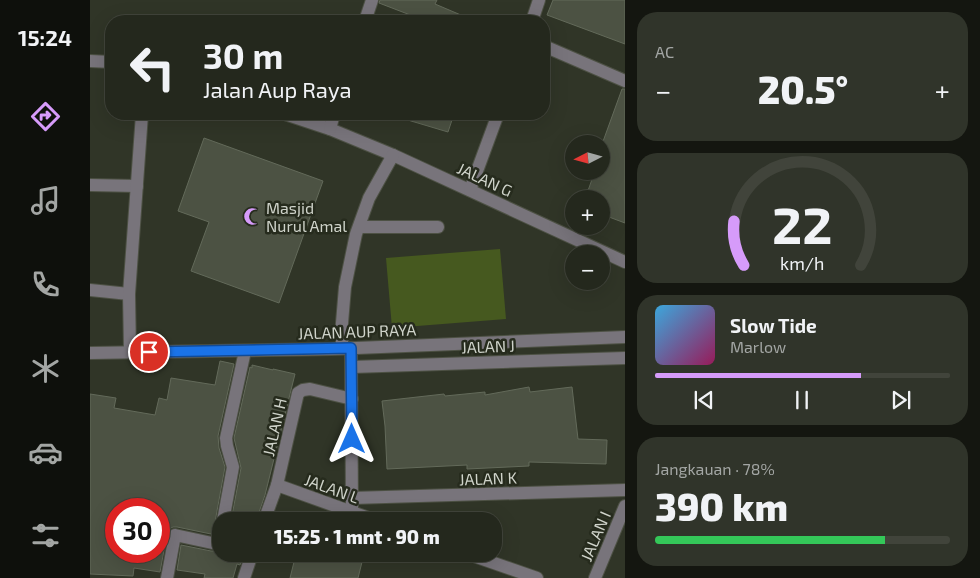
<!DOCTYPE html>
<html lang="id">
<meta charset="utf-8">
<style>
body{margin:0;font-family:"Exo 2",sans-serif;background:#30342a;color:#f1f3f6;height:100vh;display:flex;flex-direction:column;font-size:19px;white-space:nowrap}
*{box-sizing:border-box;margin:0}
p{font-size:16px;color:#a3a6a4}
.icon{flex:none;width:28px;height:28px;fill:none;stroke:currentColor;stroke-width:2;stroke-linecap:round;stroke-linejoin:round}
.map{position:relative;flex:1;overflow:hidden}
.details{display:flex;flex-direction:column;gap:12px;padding:12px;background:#141610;width:355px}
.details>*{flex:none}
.top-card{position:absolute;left:15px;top:15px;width:445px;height:105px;border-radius:20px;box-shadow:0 5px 20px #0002,0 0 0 1px #41443b;background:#24281d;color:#f1f3f6;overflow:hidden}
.needle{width:32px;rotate:264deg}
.buttons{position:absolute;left:475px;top:135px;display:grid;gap:10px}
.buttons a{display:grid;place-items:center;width:45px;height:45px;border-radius:50%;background:#24281d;box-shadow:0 5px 20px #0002,0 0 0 1px #41443b;font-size:25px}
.speed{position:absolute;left:15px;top:498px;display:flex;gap:10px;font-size:25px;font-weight:700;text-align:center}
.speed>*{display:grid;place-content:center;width:65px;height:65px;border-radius:50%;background:#24281d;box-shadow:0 5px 20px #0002,0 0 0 1px #41443b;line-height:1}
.speed .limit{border:8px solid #d22;background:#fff;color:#111}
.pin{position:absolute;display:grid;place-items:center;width:42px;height:42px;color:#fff;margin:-21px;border:2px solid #fff;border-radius:50%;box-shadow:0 1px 5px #0007}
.me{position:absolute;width:55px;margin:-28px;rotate:0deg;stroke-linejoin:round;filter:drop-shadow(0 0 4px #0008)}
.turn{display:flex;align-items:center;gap:18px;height:105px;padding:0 15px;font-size:22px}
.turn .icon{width:65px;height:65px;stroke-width:2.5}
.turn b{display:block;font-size:35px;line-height:42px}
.big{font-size:38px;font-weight:800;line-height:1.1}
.details .widget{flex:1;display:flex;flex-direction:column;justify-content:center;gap:8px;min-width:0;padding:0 18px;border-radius:20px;background:#30342a}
.details .dial{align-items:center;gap:0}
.dial svg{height:130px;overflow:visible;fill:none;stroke:#41443b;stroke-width:7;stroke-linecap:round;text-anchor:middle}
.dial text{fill:#f1f3f6;stroke:none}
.song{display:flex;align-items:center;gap:15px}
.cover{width:60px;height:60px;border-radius:8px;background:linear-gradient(135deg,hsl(200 70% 55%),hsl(330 70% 35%))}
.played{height:5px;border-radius:2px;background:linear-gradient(90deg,#d69bfa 70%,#41443b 70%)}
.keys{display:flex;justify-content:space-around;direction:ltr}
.heat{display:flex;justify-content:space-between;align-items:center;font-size:28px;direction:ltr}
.charge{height:8px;border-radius:4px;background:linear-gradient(90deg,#34c759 78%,#41443b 0)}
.trip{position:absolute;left:122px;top:512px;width:290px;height:50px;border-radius:20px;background:#24281d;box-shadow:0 5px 20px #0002,0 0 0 1px #41443b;font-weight:800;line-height:50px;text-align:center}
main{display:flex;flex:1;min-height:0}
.menu{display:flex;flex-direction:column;width:90px;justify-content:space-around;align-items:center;background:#0e100c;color:#a3a6a4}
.menu .icon{width:35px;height:35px}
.menu .current{color:#d69bfa}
.menu b{font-size:22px;color:#f1f3f6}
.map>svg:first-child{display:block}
.green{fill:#46591f}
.building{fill:#4c5243;stroke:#636a5a;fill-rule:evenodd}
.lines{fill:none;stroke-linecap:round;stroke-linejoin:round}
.minor-casing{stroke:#4d5144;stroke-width:14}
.minor{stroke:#78747b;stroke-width:12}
.route-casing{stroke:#114b97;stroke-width:12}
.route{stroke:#1a73e8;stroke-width:9}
.labels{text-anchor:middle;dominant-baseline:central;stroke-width:5;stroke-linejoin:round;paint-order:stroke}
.street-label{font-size:16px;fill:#cfd3ca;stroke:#262b1d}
.poi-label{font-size:16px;fill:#cfd3ca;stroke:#262b1d;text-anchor:start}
</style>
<main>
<nav class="menu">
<b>15:24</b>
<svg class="icon current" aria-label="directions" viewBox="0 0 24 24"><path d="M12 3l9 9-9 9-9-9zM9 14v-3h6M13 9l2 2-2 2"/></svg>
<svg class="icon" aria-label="music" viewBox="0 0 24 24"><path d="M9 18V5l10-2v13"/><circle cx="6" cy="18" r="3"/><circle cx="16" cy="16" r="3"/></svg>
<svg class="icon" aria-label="phone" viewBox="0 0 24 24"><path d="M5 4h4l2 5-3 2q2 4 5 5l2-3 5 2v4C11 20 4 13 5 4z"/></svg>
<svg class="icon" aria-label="climate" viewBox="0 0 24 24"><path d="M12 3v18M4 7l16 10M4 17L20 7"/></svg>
<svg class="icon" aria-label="car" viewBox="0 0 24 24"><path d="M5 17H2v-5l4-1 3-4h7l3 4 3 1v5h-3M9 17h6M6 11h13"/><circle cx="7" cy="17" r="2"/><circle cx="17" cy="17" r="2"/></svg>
<svg class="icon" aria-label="filters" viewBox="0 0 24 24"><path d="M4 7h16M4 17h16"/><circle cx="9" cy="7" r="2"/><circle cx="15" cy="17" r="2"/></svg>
</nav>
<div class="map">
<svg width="535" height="578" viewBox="0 0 535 578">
<rect width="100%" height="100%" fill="#303527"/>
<polygon class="green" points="410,249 416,319 302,328 296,258"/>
<g class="building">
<polygon points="290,0 347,0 345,4 385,21 336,21 289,3"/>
<polygon points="463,0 535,0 535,44 457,15"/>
<polygon points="532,89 535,89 535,223 511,214 511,199 495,199 505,171 511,171 511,147"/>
<polygon points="311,114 364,114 358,132 311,118"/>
<polygon points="114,138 233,181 189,303 101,271 119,222 88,211"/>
<path d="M130,361L144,364L128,436L129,448L135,467L125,522L121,534L87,527H83L79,529L77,534L70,572L44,568L43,576L0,574V394L26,398L24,408L65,415L69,398L77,400L81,378L125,385ZM26,509H69V551H26Z"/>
<polygon points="162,365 183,370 183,369 205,374 175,495 166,521 141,521 151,468 144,438 160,367 162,368"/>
<polygon points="439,387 440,392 482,387 488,439 517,440 516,464 439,462 439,466 377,469 377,465 297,469 295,426 292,401 354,394 355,396 395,392 395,395"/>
<polygon points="91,545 121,551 125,551 131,547 131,554 154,554 150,565 147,564 143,578 114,578 115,574 87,570"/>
<polygon points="206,554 274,554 268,578 200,578"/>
</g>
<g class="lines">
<defs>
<g id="minor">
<polyline points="275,21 282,0"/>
<polyline points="442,21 449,0"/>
<polyline points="454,46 535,81"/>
<polyline points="0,61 21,62"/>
<polyline points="195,114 240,129 303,155 535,262"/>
<polyline points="240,129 244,114"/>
<polyline points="0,185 47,186"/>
<polyline points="380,190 408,114"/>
<polyline points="269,227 348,227"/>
<polyline points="0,290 39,294"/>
<polyline points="253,348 251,335 255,287 266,234 279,198 303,155"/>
<polyline points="261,348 262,513"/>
<polyline points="40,352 39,294 52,114"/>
<polyline points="0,353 242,349 535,337"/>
<polyline points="262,367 535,358"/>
<polyline points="187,485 287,521"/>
<polyline points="262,498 535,490"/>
<polyline points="133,521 143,467 137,446 136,438 155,351"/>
<polyline points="174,521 187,485 208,393 213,390 220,389 262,399"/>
<polyline points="378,554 447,578"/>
<path d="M77,578L85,535L122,543C129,541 130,535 131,528"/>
<polyline points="154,578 162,554"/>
<polyline points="505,578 535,506"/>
</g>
</defs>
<use href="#minor" class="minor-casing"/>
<use href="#minor" class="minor"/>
</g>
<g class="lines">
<defs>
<polyline id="route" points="59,352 261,348 262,439"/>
</defs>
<use href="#route" class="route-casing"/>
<use href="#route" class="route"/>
</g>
<defs>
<symbol id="mosque-bare" viewBox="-9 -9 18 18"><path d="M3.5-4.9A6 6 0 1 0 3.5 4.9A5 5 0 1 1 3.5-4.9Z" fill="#d69bfa" stroke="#262b1d" stroke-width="2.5" paint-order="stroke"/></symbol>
</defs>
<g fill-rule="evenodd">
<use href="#mosque-bare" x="150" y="204" width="25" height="25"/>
</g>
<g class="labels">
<g class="street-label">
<text transform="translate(395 179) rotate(25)">JALAN G</text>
<text transform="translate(267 331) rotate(-2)">JALAN AUP RAYA</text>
<text transform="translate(398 346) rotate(-2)">JALAN J</text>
<text transform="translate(184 427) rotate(-77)">JALAN H</text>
<text transform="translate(398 478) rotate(-2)">JALAN K</text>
<text transform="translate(242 488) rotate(20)">JALAN L</text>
<text transform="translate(505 536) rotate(-67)">JALAN I</text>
</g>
<g class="poi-label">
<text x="176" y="207">Masjid<tspan x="176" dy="18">Nurul Amal</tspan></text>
</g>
</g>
</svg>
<div class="buttons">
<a><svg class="needle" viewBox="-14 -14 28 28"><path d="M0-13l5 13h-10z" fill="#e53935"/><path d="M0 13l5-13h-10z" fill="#a3a6a4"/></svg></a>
<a>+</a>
<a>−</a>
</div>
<div class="speed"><div class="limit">30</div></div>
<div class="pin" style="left:59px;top:352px;background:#d93025"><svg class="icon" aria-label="arrive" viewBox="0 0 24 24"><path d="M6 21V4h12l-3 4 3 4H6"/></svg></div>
<svg class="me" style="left:262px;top:439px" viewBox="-20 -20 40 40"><path d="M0-17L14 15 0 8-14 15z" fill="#1a73e8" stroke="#fff" stroke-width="4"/></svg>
<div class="trip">15:25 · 1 mnt · 90 m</div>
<div class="top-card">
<div class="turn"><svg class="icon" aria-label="left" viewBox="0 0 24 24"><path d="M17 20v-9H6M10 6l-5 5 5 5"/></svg><div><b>30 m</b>Jalan Aup Raya</div></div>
</div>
</div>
<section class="details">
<div class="widget"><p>AC</p>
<div class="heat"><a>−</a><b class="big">20.5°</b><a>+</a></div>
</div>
<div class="widget dial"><svg viewBox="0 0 100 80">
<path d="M14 69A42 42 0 1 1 86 69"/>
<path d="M14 69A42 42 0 0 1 8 42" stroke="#d69bfa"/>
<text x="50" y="56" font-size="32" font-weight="700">22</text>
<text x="50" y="72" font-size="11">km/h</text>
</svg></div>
<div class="widget">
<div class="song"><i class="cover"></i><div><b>Slow Tide</b><p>Marlow</p></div></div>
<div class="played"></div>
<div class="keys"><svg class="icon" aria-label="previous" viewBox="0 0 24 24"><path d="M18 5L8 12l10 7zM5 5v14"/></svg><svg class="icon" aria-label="pause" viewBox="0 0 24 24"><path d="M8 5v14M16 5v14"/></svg><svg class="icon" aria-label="next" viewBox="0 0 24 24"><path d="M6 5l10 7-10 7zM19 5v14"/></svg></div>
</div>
<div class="widget"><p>Jangkauan · 78%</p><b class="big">390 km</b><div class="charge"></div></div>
</section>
</main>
